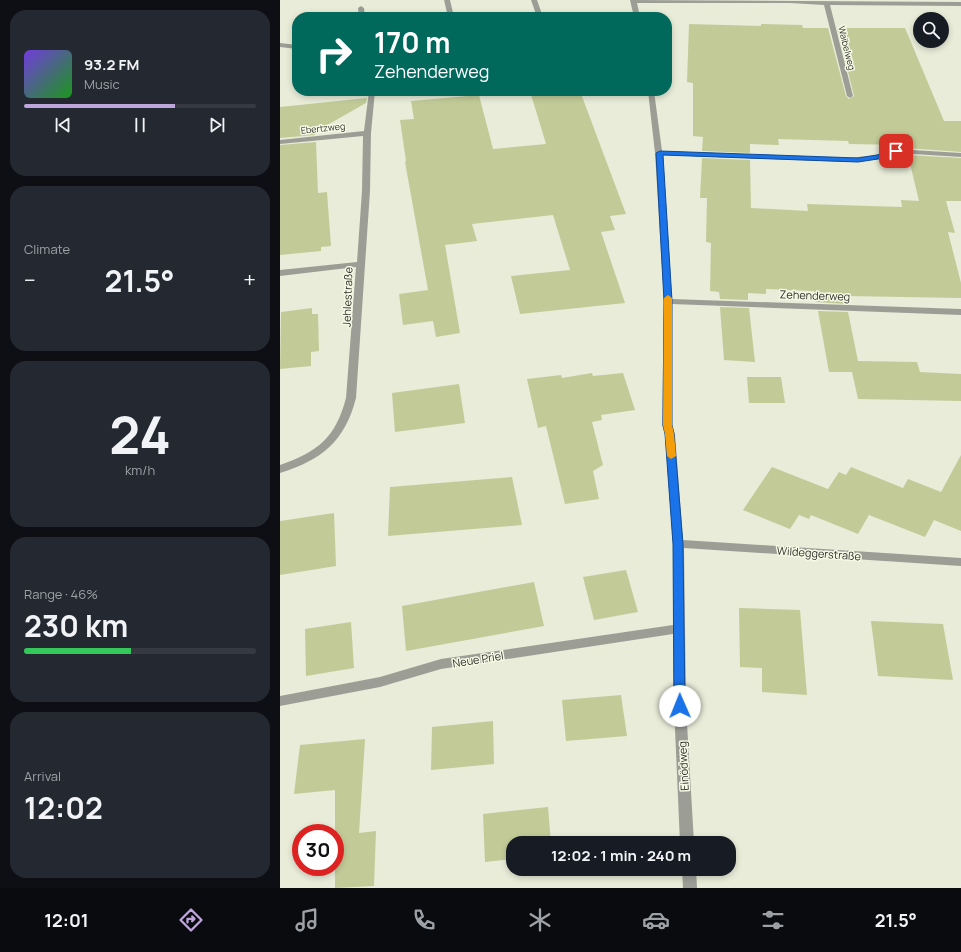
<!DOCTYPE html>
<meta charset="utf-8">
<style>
body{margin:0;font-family:Manrope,sans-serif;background:#242831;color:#f1f3f6;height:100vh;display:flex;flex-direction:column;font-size:15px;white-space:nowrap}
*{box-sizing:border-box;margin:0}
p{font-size:13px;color:#9ea1a6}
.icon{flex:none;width:22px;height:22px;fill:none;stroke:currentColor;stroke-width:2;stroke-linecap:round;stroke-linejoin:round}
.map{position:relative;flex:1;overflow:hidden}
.drawer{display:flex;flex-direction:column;gap:10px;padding:10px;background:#0d0f14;width:280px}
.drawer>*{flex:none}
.hud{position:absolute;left:12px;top:12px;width:380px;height:84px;border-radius:16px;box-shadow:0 2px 6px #0003;background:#00695c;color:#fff;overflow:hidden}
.tools{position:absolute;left:633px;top:12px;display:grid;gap:8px}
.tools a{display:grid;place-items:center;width:36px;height:36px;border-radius:50%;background:#171b24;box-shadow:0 2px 6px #0003;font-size:20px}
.speed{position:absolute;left:12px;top:824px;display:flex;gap:8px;font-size:20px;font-weight:700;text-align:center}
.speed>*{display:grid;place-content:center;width:52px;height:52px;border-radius:50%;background:#171b24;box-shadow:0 2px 6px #0003;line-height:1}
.speed .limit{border:6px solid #d22;background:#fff;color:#111}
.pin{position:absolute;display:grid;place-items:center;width:34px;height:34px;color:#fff;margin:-17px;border-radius:8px;box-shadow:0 2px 6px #0006}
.me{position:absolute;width:44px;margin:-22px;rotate:359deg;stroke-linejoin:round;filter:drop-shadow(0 0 3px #0008)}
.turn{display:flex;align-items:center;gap:14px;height:84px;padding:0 16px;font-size:18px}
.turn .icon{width:52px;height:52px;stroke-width:2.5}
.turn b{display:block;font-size:28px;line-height:34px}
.big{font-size:30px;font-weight:700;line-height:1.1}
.drawer .card{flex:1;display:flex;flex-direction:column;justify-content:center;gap:6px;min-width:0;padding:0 14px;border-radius:16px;background:#242831}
.drawer .dial{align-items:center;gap:0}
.dial b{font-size:52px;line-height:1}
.song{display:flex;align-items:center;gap:12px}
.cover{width:48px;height:48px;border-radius:6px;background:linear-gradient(135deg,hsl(260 70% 55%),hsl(120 70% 35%))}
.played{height:4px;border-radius:2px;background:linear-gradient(90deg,#bea6dd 65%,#363941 65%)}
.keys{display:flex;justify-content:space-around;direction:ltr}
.heat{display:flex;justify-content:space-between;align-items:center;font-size:22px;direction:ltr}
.charge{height:6px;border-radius:3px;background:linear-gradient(90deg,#34c759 46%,#363941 0)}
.trip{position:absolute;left:226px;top:836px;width:230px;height:40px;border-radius:16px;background:#171b24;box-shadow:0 2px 6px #0003;font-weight:700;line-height:40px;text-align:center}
.menu{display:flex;height:64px;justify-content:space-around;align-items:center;background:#090b0e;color:#9ea1a6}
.menu .icon{width:28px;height:28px}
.menu .selected{color:#bea6dd}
.menu b{font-size:18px;color:#f1f3f6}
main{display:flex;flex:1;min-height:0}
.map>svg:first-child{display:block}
.building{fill:#c2cb98}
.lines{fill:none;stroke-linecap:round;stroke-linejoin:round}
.service{fill:#9c9e96;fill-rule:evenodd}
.minor{fill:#9c9e96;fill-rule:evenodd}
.route{fill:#1a73e8;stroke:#114b97}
.slow{fill:#f59e0b}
.labels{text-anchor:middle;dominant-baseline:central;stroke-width:3;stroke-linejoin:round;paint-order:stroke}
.far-street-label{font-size:9px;fill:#2f3029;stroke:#f5f9e5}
.street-label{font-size:11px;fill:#2f3029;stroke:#f5f9e5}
</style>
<main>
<section class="drawer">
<div class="card">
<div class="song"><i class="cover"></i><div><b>93.2 FM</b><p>Music</p></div></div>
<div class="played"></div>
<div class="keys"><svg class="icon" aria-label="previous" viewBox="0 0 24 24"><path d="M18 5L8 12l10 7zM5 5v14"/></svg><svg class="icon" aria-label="pause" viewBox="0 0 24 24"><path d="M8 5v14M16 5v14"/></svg><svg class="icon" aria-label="next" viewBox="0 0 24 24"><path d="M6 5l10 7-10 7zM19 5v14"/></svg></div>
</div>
<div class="card"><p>Climate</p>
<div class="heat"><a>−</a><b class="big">21.5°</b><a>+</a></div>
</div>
<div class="card dial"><b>24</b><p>km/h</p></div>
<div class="card"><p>Range · 46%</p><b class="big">230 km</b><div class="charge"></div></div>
<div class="card"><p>Arrival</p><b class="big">12:02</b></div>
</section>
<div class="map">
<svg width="681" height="888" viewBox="0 0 681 888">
<rect width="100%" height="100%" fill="#e8ecd8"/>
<g class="building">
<polygon points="409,24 481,26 481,24 522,25 523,28 548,28 566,96 569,99 574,96 557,28 625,28 664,121 681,121 681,152 626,148 626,145 569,144 568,141 498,139 499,145 470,144 470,153 422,151 423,137 413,136 413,83 407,82"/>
<polygon points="250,91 300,91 346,214 330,216 335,230 321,232 345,303 240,314 231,276 290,270 273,215 192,224 197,241 165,245 180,333 156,337 153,321 123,325 119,294 148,290 125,162 126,161 120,120 134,119 131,101 199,95 213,149 266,144"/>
<polygon points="87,98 86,103 35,132 35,135 0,138 0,107"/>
<polygon points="36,142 38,193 47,192 51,246 41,247 41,251 0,255 0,145"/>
<polygon points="628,155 681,158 681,201 666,201 675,233 668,232 681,283 681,298 565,296 566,304 536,302 534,291 486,289 486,294 468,293 468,300 440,299 439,292 430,291 431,243 426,242 427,198 420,198 422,158 470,160 471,208 528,211 527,204 622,207 621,200 639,201"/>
<polygon points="440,307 469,308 475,362 444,360"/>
<polygon points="32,308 32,314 38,314 39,351 31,352 31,366 0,369 1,312"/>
<polygon points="538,311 568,312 578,361 637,362 640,372 681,374 681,401 578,399 572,372 549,372"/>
<polygon points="312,373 313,376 343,373 355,410 321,415 322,420 312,422 323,465 313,471 319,499 285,504 266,426 258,428 247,379 281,375 282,378"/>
<polygon points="467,377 501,377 505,403 469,403"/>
<polygon points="179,384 185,423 115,432 112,393"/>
<polygon points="681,455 681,531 654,520 645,537 589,515 578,534 531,515 529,519 519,515 510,529 463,510 492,467 548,489 559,472 566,475 571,467 623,488 628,479 661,492"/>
<polygon points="232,477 242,525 108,536 110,487"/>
<polygon points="54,513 56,566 0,575 0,521"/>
<polygon points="346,570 358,612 314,620 303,577"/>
<polygon points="254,582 264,626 126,651 122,606"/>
<polygon points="459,608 520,610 527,695 482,692 482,668 460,667"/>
<polygon points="591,621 663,624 673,680 598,676"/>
<polygon points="71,622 74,668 26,676 25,629"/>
<polygon points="341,695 347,736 286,741 282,700"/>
<polygon points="213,721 214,764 151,770 152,727"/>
<polygon points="85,739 79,833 96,831 94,886 55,888 55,790 14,794 20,745"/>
<polygon points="268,807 271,843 233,843 233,859 205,862 203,814"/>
</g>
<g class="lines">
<g class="service">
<polygon points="164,0 170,0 174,17 168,17"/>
<polygon points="251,0 257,0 263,17 257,17"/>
<polygon points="81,6 84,8 85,17 79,17 78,8"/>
</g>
<g class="minor">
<polygon points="350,0 681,2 681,6 550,5 573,96 570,98 567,96 544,5 510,3 357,3 360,17 354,17"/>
<polygon points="0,43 17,45 17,49 0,47"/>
<path d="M89,91H95L91,133L90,191L76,398C65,441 42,460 0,473V465C38,452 56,437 66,398L76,267L0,276V270L77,262L82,191L83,136L0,144V140L84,131Z"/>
<polygon points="368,91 374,91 382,151 568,158 597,155 617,149 681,153 681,157 617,153 598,159 568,162 383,155 392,299 681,309 681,315 392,304 392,425 395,434 403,540 681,558 681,566 404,548 406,706 414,843 400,843 394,706 393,634 161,669 100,687 0,706 0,696 100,677 161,659 393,625 393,544 385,434 382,425 384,301 375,153"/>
<polygon points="402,869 416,869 417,888 403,888"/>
</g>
</g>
<polygon class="route" points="616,149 620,151 619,152 598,159 578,162 383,155 392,301 392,425 394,434 403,544 405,706 404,709 400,711 396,709 394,706 393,544 385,434 383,425 384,301 376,153 380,151 578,158 597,155"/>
<polygon class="slow" points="388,295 392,298 392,425 394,434 396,456 391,459 387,456 385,434 383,425 384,298"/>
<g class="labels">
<g class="far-street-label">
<text transform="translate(567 48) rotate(76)">Waibelweg</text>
<text transform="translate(43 128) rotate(-6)">Ebertzweg</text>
</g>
<g class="street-label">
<text transform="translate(535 295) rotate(2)">Zehenderweg</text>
<text transform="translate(67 297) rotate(-88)">Jehlestraße</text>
<text transform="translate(539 553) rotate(4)">Wildeggerstraße</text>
<text transform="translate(198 659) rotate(-9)">Neue Priel</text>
<text transform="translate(403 766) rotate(-93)">Einödweg</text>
</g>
</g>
</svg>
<div class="tools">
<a><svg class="icon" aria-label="search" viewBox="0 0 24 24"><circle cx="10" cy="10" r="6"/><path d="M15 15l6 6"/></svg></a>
</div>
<div class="speed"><div class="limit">30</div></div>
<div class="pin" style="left:616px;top:151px;background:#d93025"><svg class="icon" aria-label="arrive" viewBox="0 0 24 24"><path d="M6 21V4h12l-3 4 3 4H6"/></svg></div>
<svg class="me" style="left:400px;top:706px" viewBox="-20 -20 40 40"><circle r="19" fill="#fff"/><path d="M0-13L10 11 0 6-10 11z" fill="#1a73e8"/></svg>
<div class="trip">12:02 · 1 min · 240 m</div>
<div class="hud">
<div class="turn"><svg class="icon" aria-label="right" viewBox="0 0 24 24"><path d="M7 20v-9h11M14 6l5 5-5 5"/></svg><div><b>170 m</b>Zehenderweg</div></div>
</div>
</div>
</main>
<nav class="menu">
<b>12:01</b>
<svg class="icon selected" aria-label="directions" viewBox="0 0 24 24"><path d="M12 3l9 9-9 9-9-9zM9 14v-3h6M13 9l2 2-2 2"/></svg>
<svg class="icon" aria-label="music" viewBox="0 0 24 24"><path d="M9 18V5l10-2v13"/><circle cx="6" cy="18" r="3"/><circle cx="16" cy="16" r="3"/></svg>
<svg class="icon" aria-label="phone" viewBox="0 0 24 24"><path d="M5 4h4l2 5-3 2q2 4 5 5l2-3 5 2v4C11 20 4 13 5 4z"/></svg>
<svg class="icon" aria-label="climate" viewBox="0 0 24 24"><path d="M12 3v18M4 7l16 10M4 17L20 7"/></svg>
<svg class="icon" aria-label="car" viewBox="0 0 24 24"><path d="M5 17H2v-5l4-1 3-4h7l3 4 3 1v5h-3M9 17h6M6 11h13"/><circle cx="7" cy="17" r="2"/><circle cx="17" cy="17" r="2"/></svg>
<svg class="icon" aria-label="filters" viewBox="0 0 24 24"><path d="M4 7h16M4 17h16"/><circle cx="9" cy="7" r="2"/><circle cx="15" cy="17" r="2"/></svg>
<b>21.5°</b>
</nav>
